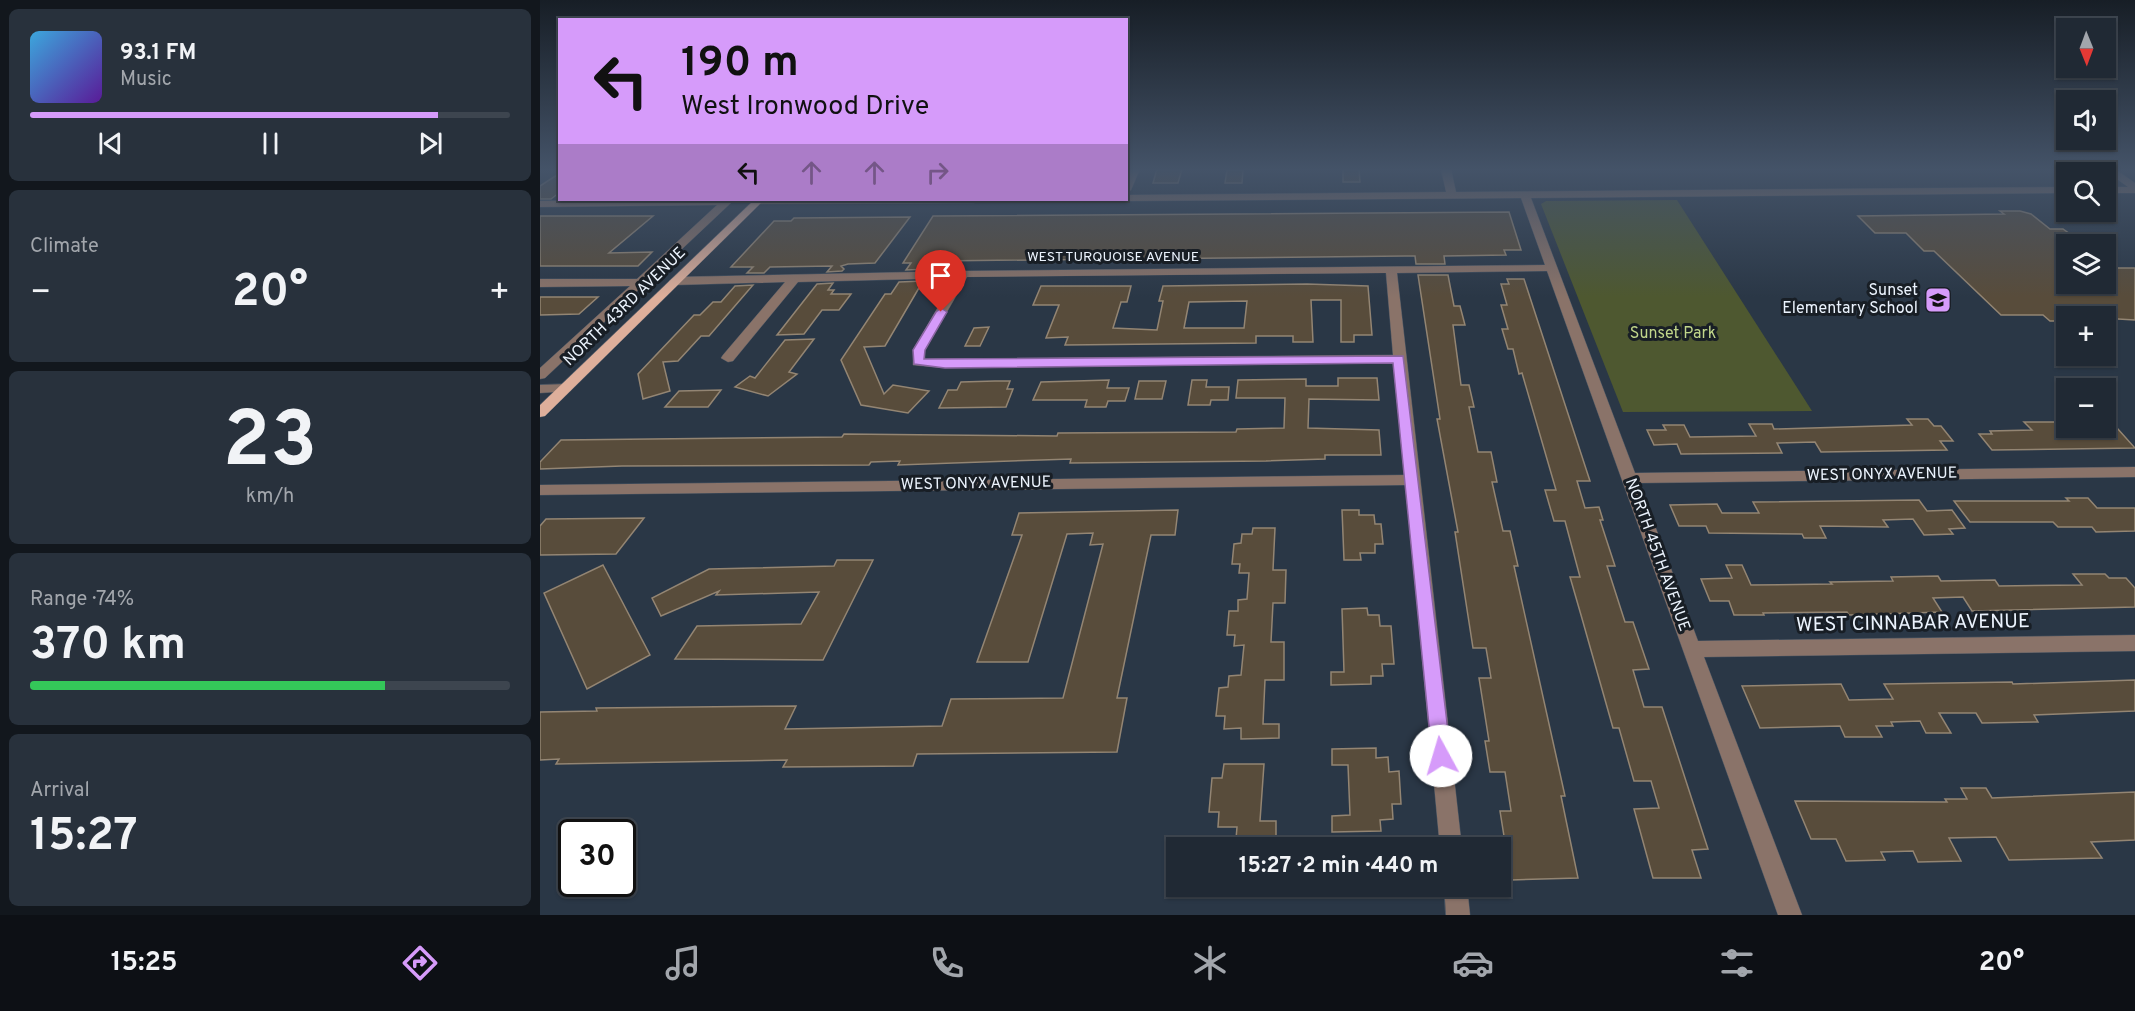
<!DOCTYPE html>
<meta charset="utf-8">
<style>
body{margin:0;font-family:Overpass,sans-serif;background:#28313c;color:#f1f3f6;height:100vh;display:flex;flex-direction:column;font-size:22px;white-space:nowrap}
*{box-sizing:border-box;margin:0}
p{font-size:20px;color:#a2a6ac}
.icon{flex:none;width:33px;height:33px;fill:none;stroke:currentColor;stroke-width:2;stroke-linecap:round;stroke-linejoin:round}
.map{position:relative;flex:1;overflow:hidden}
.panel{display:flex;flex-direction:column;gap:9px;padding:9px;background:#12171d;width:540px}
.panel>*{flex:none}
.top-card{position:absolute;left:18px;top:18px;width:570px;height:183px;border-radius:0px;box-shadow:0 2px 4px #0004,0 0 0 2px #3d454f;background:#d69bfa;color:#111;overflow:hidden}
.needle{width:39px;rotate:179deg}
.buttons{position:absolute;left:1516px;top:18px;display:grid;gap:12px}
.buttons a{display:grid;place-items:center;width:60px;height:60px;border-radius:0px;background:#202934;box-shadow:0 2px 4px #0004,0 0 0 2px #3d454f;font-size:30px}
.speed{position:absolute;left:18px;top:819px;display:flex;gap:12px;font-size:30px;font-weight:700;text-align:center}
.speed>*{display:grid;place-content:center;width:78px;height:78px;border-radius:50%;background:#202934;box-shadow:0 2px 4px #0004,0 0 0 2px #3d454f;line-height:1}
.speed .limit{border:3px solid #111;border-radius:9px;background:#fff;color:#111}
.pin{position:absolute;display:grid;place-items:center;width:51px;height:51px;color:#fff;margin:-62px -26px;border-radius:50% 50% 50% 0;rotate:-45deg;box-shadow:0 0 6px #0007}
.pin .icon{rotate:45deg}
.me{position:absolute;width:66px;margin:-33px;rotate:354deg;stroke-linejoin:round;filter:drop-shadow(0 0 4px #0008)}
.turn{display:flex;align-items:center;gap:21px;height:126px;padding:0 24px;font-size:27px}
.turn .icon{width:78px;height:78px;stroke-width:2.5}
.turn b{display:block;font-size:42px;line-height:51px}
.lanes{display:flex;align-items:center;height:57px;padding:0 24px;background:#0003;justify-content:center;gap:30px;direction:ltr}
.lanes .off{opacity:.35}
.big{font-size:45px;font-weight:700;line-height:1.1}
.panel .card{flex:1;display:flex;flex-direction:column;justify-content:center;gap:9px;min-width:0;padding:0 21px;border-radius:9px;background:#28313c}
.panel .dial{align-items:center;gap:0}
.dial b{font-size:78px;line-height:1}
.song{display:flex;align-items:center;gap:18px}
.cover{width:72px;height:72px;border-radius:9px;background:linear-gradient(135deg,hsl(200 70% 55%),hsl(270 70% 35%))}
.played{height:6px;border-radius:3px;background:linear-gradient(90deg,#d69bfa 85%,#3d454f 85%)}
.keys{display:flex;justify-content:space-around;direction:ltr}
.heat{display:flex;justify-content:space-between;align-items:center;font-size:33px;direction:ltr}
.charge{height:9px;border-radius:4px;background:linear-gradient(90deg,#34c759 74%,#3d454f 0)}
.trip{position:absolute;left:626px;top:837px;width:345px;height:60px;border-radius:0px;background:#202934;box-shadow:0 2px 4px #0004,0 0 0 2px #3d454f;font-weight:700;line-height:60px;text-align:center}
.tabs{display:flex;height:96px;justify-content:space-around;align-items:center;background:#0d1015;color:#a2a6ac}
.tabs .icon{width:42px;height:42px}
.tabs .active{color:#d69bfa}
.tabs b{font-size:27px;color:#f1f3f6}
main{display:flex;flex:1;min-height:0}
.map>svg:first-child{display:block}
.green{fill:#4e5830}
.building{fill:#584c3b;stroke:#938573;stroke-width:1.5;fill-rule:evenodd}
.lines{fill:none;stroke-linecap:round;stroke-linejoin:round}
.minor-casing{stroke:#495563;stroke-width:1}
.major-casing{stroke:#495563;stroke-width:1}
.minor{fill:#8a7369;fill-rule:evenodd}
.major{fill:#deaf9b;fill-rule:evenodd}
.route{fill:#d69bfa;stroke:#8b65a2;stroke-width:1.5}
.labels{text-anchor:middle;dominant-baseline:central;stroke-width:6;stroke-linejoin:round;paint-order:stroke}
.far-street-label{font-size:14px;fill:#ebf3fd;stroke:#181e25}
.poi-label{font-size:16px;fill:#ebf3fd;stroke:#181e25;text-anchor:end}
.street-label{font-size:16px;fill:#ebf3fd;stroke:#181e25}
.park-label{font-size:16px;fill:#c1d68a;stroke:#181e25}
.near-street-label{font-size:20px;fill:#ebf3fd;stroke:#181e25}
</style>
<main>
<section class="panel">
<div class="card">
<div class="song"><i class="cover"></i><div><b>93.1 FM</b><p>Music</p></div></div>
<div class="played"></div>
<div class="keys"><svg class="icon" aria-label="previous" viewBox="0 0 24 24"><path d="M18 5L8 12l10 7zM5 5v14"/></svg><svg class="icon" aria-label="pause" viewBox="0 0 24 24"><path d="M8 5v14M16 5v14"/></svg><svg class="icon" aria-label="next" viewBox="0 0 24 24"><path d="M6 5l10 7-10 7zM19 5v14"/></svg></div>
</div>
<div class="card"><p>Climate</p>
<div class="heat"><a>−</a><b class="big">20°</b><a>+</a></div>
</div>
<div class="card dial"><b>23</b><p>km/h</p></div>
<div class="card"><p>Range · 74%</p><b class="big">370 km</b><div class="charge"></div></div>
<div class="card"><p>Arrival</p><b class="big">15:27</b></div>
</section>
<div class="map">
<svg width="1595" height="915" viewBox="0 0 1595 915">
<rect width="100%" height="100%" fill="#2a3746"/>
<polygon class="green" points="1137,200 1272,411 1083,412 1001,204 1006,201"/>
<g class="building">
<polygon points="617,169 642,169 638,183 613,183"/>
<polygon points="803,169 819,169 820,182 803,182"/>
<polygon points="687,170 703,170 702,183 685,183"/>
<polygon points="20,173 20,192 11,199 0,199 0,186"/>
<polygon points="1460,211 1480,211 1491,214 1510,229 1523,229 1544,244 1527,244 1527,284 1566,284 1566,260 1576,268 1595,268 1595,320 1527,316 1527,321 1510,321 1503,315 1461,315 1394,251 1384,251 1366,233 1335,233 1318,216 1464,214"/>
<polygon points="969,212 981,250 964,250 966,255 904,256 905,264 876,264 875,256 865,256 395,261 390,269 366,270 371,263 363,263 393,216"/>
<polygon points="0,216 113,216 69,253 112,252 98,266 0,266"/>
<polygon points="370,217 335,263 308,264 301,266 304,269 302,271 287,272 292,266 230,267 224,273 207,273 213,267 191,267 234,221 251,221 254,218"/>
<polygon points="878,275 908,275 914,306 920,306 925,325 913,325 921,385 929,385 934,407 929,407 938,452 951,452 957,482 952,482 963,531 970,531 978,566 974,566 1025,796 1021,796 1038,878 971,880 960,811 971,811 965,772 950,772 945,741 949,741 939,678 951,678 946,648 933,648 915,532 918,532 897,419 900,419"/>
<polygon points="967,279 984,279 1050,481 1037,481 1045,508 1059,507 1063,520 1060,520 1075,566 1067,566 1085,622 1093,622 1109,669 1093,670 1104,707 1122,707 1168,849 1152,850 1161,878 1113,878 1094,809 1119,808 1111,781 1094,781 1079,728 1073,728 1041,615 1030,577 1040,577 1025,521 1014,521 1005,490 1016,490 982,373 979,374 973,349 968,349 962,329 968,329 961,305 967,305 961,284 969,284"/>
<polygon points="383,281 345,346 324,347 344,394 353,385 389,391 368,413 321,405 301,360 345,294 351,294 359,282"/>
<polygon points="293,283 288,290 294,290 291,294 311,294 299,310 282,310 264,334 237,335 277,284"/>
<path d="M767,284L828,286L832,335H814V342H801V300H771L773,342H753V336H716V343L525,345L528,337L506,338L519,305H493L501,286H591L587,302H581L573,328L617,330L623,301H619L623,286ZM707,301L704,328H644L649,302Z"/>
<polygon points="213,285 169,336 161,336 138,361 123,362 130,391 103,399 98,374 154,315 160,315 173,302 181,302 195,286"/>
<polygon points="0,297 58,297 39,314 0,315"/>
<polygon points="449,327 440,346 425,346 434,328"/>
<polygon points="274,339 249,372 257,374 228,396 195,387 210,376 215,378 245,340"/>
<polygon points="798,378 837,378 839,400 769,399 768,428 839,430 841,455 785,455 785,459 726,461 530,463 531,459 501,460 358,465 360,461 331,462 329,465 82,466 0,469 0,462 21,440 302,437 304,434 517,436 518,433 696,432 697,429 744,428 745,398 696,398 698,380 766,379 766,386 798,386"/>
<polygon points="569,380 567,388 589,388 585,401 568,401 566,407 545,407 547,400 493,400 501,382"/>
<polygon points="652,380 667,380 666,387 689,387 688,400 671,400 670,405 648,405"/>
<polygon points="455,381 470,381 467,389 473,389 466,407 399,408 408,390 417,390 421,382"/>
<polygon points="599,381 626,381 622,399 595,399"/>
<polygon points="181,390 168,407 125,407 139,391"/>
<polygon points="1367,419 1388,419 1394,426 1401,426 1413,441 1400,441 1407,450 1281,452 1275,442 1237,443 1242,453 1141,454 1137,444 1114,445 1107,430 1126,430 1123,425 1144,425 1150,437 1216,436 1209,424 1232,424 1234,429 1372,425"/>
<polygon points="1484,422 1524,422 1529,428 1577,428 1595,448 1452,450 1439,434 1452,434 1450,431 1492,430"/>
<polygon points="1526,498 1548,498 1557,508 1595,508 1595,531 1556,532 1552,527 1518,527 1513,522 1430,522 1414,501 1529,501"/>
<polygon points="1379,500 1387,511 1412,510 1425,528 1409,529 1413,534 1384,535 1373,519 1343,520 1348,527 1280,526 1286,538 1264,538 1262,534 1169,533 1166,526 1139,526 1130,505 1177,504 1182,513 1219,513 1213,502"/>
<polygon points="638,510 635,535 611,535 577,698 587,698 577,752 377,754 373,766 243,767 247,760 16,764 19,759 0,760 0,712 57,711 56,708 256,706 245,729 402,726 411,699 523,698 563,544 550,545 553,533 527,534 488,662 437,662 482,535 472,535 479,513"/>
<polygon points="802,510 819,510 819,515 834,515 835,524 841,524 843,544 835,544 835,553 820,553 821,560 804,560"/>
<polygon points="104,518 76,554 0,555 0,526 6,519"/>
<polygon points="713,528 735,528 733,570 746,570 745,603 733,603 731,642 744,642 744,680 725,680 723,724 739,724 739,738 701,739 701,728 684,729 685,716 676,716 679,688 688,687 689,676 701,675 704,645 694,646 695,635 687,635 689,611 698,611 698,600 707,599 709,573 699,573 700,564 692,564 694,544 701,543 702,534 712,534"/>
<polygon points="297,560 333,560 283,660 135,659 157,626 261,624 279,592 176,595 179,591 121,616 112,598 169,569 294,566"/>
<polygon points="63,565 110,655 47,689 4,593"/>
<polygon points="1186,565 1202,565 1211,585 1292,584 1290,582 1353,581 1351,577 1398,576 1401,581 1455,580 1459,586 1542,585 1533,574 1565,574 1569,578 1586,578 1595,588 1595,607 1432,611 1423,597 1393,598 1402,612 1309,615 1307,612 1223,613 1224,615 1194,615 1189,601 1170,601 1161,579 1192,578"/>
<polygon points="827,608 828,615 839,615 840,626 851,626 854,664 842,664 843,676 831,676 831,684 791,685 791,672 804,672 802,609"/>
<polygon points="1595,680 1595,711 1494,715 1498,722 1442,723 1436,713 1399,713 1411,733 1386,733 1380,721 1351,722 1353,726 1336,726 1342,737 1305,737 1300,726 1220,728 1202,686 1301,684 1309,700 1353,699 1344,684 1472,682 1473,684"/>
<polygon points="836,748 836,758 848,757 849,772 859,771 861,804 852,804 853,819 840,820 841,831 792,832 792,816 810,815 808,765 792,765 792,749"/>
<polygon points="684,764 724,764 720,821 736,821 736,839 696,839 697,827 678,827 679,812 669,812 672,778 682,778"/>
<polygon points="1421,788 1446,788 1452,798 1595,792 1595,840 1551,842 1562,858 1469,860 1456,837 1409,838 1421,861 1378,862 1373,851 1341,852 1345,860 1306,861 1296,839 1271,839 1255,801 1407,802 1405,799 1427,799"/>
</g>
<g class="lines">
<defs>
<g id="minor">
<polygon points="590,169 600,169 591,190 586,193 586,177"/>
<path d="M901,169H911L916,192L1527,187V193L991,198L1095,473L1595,467V477L1099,483L1158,641L1595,635V651L1164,657L1262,915H1238L1007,271L857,273L922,848H900L866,485L0,495V485L865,475L854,363L405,368L373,365V350L415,278L258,282L193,361L188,362L181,358L183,355L245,282L135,285L129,281L135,277L423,271L1005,265L981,198L586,201L582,200H586V195L906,192ZM846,273L853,355L385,359V350L427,277Z"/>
<polygon points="1563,169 1575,169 1595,183 1595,193 1566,193 1566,187 1588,187"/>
<polygon points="194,200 5,378 0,379 0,368 90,286 0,287 0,279 97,279 177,205 0,207 0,201"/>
<polygon points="214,200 439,200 434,203 218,204 214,203"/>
<polygon points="25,384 32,388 30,391 0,393 0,385"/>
<polygon points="904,886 927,886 930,915 906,915"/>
</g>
<polygon id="major" points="214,200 224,200 5,416 0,417 0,405"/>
</defs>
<use href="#minor" class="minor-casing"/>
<use href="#major" class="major-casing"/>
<use href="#minor" class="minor"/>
<use href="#major" class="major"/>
</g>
<linearGradient id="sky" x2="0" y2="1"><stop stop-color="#171e26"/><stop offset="0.57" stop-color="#445368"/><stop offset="1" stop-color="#445368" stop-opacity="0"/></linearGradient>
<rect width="1595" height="297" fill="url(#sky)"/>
<polygon class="route" points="401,308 407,312 385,350 384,359 863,356 911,756 908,762 901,764 895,762 892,756 853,363 405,368 374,364 373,350 396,312"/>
<defs>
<symbol id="school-square" viewBox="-11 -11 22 22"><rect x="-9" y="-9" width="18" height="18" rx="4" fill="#d69bfa" stroke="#181e25"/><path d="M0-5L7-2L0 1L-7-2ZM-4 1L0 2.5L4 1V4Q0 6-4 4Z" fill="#111"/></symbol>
</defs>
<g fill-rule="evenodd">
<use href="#school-square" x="1383" y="285" width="30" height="30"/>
</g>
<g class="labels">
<g class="far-street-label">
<text x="573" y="257">WEST TURQUOISE AVENUE</text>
</g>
<g class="poi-label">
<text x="1378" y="291">Sunset<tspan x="1378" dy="18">Elementary School</tspan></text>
</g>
<g class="street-label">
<text transform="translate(85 307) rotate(-44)">NORTH 43RD AVENUE</text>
<text transform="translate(1342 475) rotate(-1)">WEST ONYX AVENUE</text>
<text transform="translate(436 484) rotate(-1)">WEST ONYX AVENUE</text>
<text transform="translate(1117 555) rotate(70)">NORTH 45TH AVENUE</text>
</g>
<g class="park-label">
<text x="1133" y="334">Sunset Park</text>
</g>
<g class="near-street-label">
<text transform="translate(1373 624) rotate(-1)">WEST CINNABAR AVENUE</text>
</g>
</g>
</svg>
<div class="buttons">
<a><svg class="needle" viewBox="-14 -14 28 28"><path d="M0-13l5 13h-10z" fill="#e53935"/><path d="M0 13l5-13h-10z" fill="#a2a6ac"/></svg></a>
<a><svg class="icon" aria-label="sound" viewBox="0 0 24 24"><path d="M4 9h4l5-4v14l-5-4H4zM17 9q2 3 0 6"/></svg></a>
<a><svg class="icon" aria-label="search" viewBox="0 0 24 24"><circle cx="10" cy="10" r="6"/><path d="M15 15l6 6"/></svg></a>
<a><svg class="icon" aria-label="layers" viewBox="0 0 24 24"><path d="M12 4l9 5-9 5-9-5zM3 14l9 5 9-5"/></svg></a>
<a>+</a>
<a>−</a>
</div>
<div class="speed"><div class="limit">30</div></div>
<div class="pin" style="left:401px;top:312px;background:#d93025"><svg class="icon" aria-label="arrive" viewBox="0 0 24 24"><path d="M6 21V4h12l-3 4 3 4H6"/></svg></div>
<svg class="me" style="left:901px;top:756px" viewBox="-20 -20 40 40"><circle r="19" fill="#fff"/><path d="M0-13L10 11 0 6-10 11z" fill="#d69bfa"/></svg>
<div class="trip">15:27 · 2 min · 440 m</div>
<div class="top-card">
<div class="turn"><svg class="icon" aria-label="left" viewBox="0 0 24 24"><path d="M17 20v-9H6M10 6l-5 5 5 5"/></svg><div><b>190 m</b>West Ironwood Drive</div></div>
<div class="lanes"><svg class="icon" aria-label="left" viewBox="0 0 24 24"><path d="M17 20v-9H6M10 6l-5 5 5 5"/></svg><svg class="icon off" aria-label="ahead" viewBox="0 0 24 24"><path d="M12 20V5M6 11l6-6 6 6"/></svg><svg class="icon off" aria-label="ahead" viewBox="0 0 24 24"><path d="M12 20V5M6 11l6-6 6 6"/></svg><svg class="icon off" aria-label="right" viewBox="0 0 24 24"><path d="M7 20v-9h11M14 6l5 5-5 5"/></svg></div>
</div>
</div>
</main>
<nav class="tabs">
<b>15:25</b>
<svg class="icon active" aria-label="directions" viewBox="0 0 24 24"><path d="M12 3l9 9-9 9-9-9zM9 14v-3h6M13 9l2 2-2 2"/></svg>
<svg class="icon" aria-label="music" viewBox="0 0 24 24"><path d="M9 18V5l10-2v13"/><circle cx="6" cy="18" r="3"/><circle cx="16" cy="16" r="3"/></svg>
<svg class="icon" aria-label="phone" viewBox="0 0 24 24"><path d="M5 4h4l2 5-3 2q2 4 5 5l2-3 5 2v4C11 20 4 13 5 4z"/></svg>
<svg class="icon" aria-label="climate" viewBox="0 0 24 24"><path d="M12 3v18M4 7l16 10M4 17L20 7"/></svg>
<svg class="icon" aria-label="car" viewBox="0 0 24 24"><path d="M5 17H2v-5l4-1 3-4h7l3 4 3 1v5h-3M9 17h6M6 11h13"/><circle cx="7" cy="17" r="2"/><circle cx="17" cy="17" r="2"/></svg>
<svg class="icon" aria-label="filters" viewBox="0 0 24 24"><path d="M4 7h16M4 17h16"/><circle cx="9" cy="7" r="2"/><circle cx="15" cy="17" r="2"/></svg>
<b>20°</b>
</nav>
